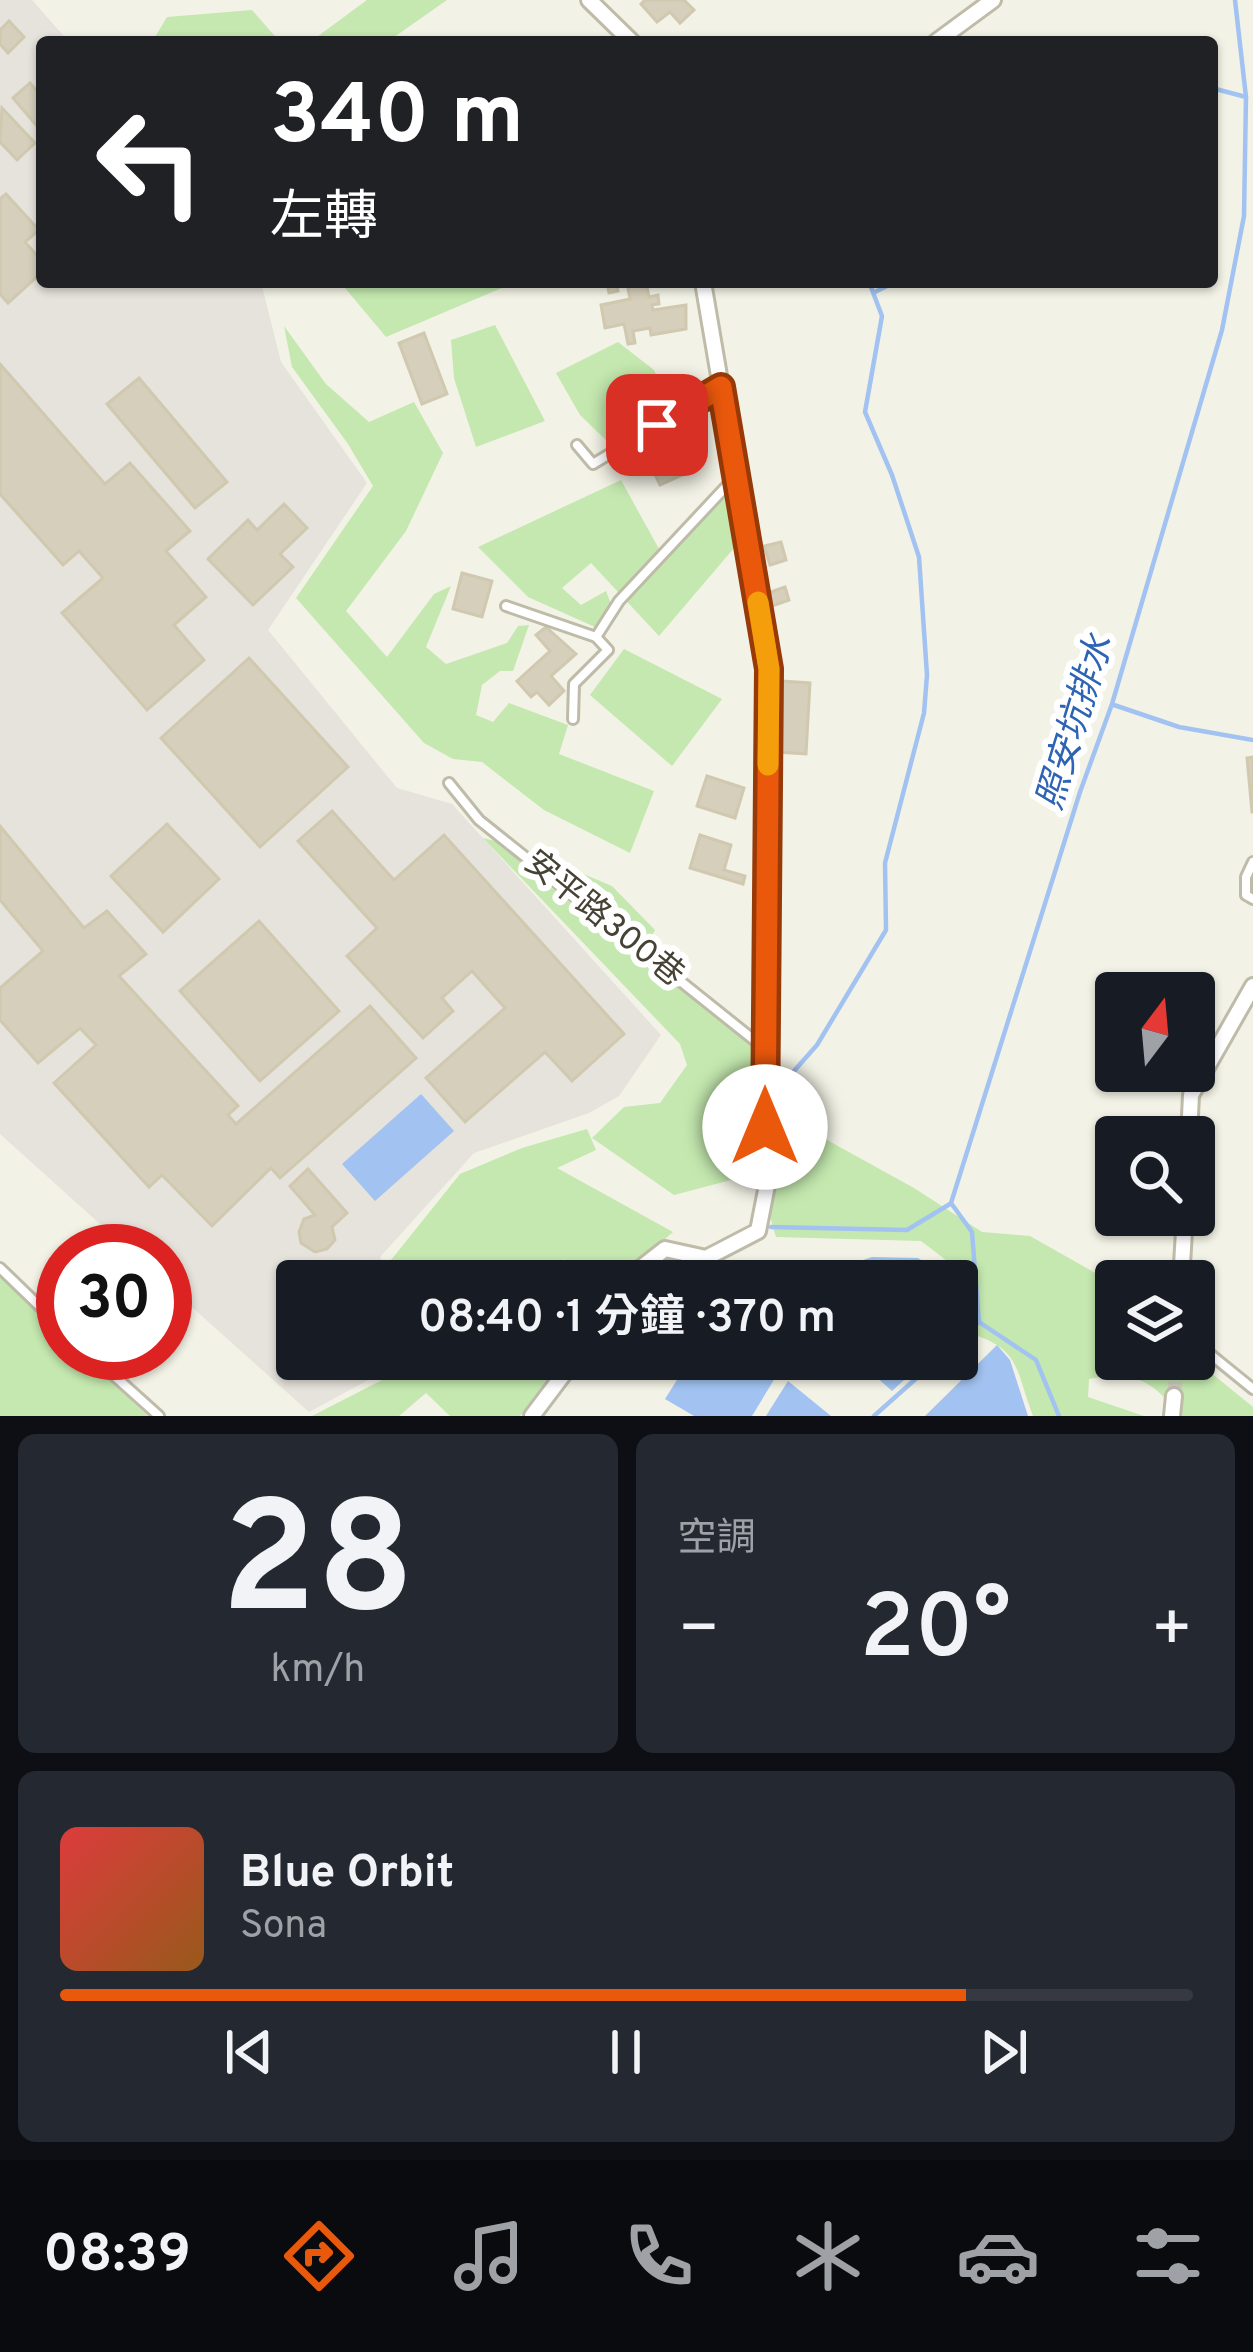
<!DOCTYPE html>
<html lang="zh-TW">
<meta charset="utf-8">
<style>
body{margin:0;font-family:Overpass,"Noto Sans TC",sans-serif;background:#242831;color:#f1f3f6;height:100vh;display:flex;flex-direction:column;font-size:45px;white-space:nowrap}
*{box-sizing:border-box;margin:0}
p{font-size:39px;color:#9ea1a6}
.icon{flex:none;width:66px;height:66px;fill:none;stroke:currentColor;stroke-width:2;stroke-linecap:round;stroke-linejoin:round}
.map{position:relative;height:1416px;overflow:hidden}
.drawer{display:flex;flex-direction:column;gap:18px;padding:18px;background:#0d0f14;flex:1}
.drawer>*{flex:none}
.top-card{position:absolute;left:36px;top:36px;width:1182px;height:252px;border-radius:12px;box-shadow:0 3px 9px #0004;background:#202124;color:#fff;overflow:hidden}
.needle{width:78px;rotate:16deg}
.controls{position:absolute;left:1095px;top:972px;display:grid;gap:24px}
.controls a{display:grid;place-items:center;width:120px;height:120px;border-radius:12px;background:#171b24;box-shadow:0 3px 9px #0004;font-size:60px}
.speed{position:absolute;left:36px;top:1224px;display:flex;gap:24px;font-size:60px;font-weight:700;text-align:center}
.speed>*{display:grid;place-content:center;width:156px;height:156px;border-radius:50%;background:#171b24;box-shadow:0 3px 9px #0004;line-height:1}
.speed .limit{border:18px solid #d22;background:#fff;color:#111}
.pin{position:absolute;display:grid;place-items:center;width:102px;height:102px;color:#fff;margin:-51px;border-radius:24px;box-shadow:0 6px 18px #0006}
.me{position:absolute;width:132px;margin:-66px;rotate:0deg;stroke-linejoin:round;filter:drop-shadow(0 0 9px #0008)}
.turn{display:flex;align-items:center;gap:42px;height:252px;padding:0 36px;font-size:54px}
.turn .icon{width:156px;height:156px;stroke-width:2.5}
.turn b{display:block;font-size:84px;line-height:102px}
.big{font-size:90px;font-weight:600;line-height:1.1}
.drawer .tile{flex:1;display:flex;flex-direction:column;justify-content:center;gap:18px;min-width:0;padding:0 42px;border-radius:18px;background:#242831}
.drawer .dial{align-items:center;gap:0}
.dial b{font-size:156px;line-height:1}
.song{display:flex;align-items:center;gap:36px}
.cover{width:144px;height:144px;border-radius:18px;background:linear-gradient(135deg,hsl(0 70% 55%),hsl(30 70% 35%))}
.played{height:12px;border-radius:6px;background:linear-gradient(90deg,#ea580c 80%,#363941 80%)}
.keys{display:flex;justify-content:space-around;direction:ltr}
.heat{display:flex;justify-content:space-between;align-items:center;font-size:66px;direction:ltr}
.drawer .tiles{flex:1;display:grid;gap:18px;grid-template-columns:1fr 1fr}
.tile:last-child{grid-column:span 2}
.trip{position:absolute;left:276px;top:1260px;width:702px;height:120px;border-radius:12px;background:#171b24;box-shadow:0 3px 9px #0004;font-weight:600;line-height:120px;text-align:center}
.menu{display:flex;height:192px;justify-content:space-around;align-items:center;background:#090b0e;color:#9ea1a6}
.menu .icon{width:84px;height:84px}
.menu .on{color:#ea580c}
.menu b{font-size:54px;color:#f1f3f6}
.map>svg:first-child{display:block}
.industrial{fill:#e5e3db}
.green{fill:#c4e8af}
.water{fill:#a2c3f1}
.lines{fill:none;stroke-linecap:round;stroke-linejoin:round}
.stream{stroke:#a2c3f1;stroke-width:4.5}
.building{fill:#d5cfbc;stroke:#d0c9af;stroke-width:3}
.street-tunnel{stroke:#d0cfc3;stroke-width:14;stroke-dasharray:14 7;stroke-linecap:butt}
.lane-casing{stroke:#bfbba9;stroke-width:14}
.street-casing{stroke:#bfbba9;stroke-width:20}
.lane{stroke:#fff;stroke-width:8}
.street{stroke:#fff;stroke-width:14}
.route-casing{stroke:#983908;stroke-width:30}
.route{stroke:#ea580c;stroke-width:21}
.slow{stroke:#f59e0b;stroke-width:21}
.labels{text-anchor:middle;dominant-baseline:central;stroke-width:12;stroke-linejoin:round;paint-order:stroke}
.street-label{font-size:33px;fill:#464235;stroke:#fff}
.water-label{font-size:36px;font-style:italic;fill:#2e64b3;stroke:#fff}
</style>
<div class="map">
<svg width="1253" height="1416" viewBox="0 0 1253 1416">
<rect width="100%" height="100%" fill="#f3f2e6"/>
<polygon class="industrial" points="0,0 32,0 69,42 42,42 42,282 261,282 281,362 367,483 268,630 397,788 452,804 661,1035 619,1096 589,1113 474,1153 380,1257 396,1281 297,1281 297,1359 407,1359 309,1412 165,1283 165,1251 130,1251 0,1134"/>
<g class="green">
<polygon points="367,0 447,0 387,42 310,42"/>
<polygon points="252,10 280,42 152,42 167,17"/>
<polygon points="340,282 516,282 386,337"/>
<polygon points="495,325 545,421 476,447 454,378 451,340"/>
<polygon points="284,326 326,384 369,422 414,402 443,453 406,531 346,611 387,657 434,594 451,586 426,647 446,664 507,643 518,626 529,625 513,671 500,671 482,685 476,715 493,722 509,703 568,725 559,754 654,791 630,853 544,810 482,762 453,759 424,743 296,598 373,486 348,444 292,367"/>
<polygon points="618,342 654,370 669,405 607,441 580,415 556,373"/>
<polygon points="621,480 659,549 729,489 740,541 659,636 591,563 562,588 581,605 606,591 611,604 595,627 528,597 478,547"/>
<polygon points="624,649 722,699 672,766 590,695"/>
<path d="M483,838L519,847L612,886L655,930L644,949L755,1042L751,1098L914,1188L982,1232L1030,1236L1099,1275L1116,1291V1359H1194L1253,1407V1416H1180C1152,1379 1134,1371 1089,1379L1088,1397L1144,1416H1033C1015,1369 1021,1348 968,1333L963,1273L921,1241L776,1237L762,1189L731,1180L674,1195L592,1138L624,1107L660,1103L687,1065L680,1044Z"/>
<polygon points="587,1129 596,1150 557,1168 673,1232 617,1281 592,1281 564,1259 546,1281 405,1281 391,1260 460,1174 522,1148"/>
<polygon points="0,1276 63,1337 63,1353 80,1353 148,1416 0,1416"/>
<polygon points="423,1359 567,1359 520,1416 450,1416 426,1393 399,1416 312,1416"/>
</g>
<g class="water">
<polygon points="421,1094 454,1131 375,1201 342,1164"/>
<polygon points="872,1257 918,1258 953,1281 848,1281 857,1262"/>
<polygon points="997,1345 1010,1360 1028,1416 925,1416"/>
<polygon points="690,1359 768,1359 781,1368 752,1416 694,1416 665,1399"/>
<polygon points="856,1359 927,1359 892,1391"/>
<polygon points="788,1381 831,1416 766,1416"/>
</g>
<g class="lines">
<g class="stream">
<polyline points="967,42 974,39 995,42"/>
<polyline points="1060,42 1078,42"/>
<polyline points="1212,88 1246,97"/>
<polyline points="875,292 895,282"/>
<polyline points="1114,705 1179,727 1253,740"/>
<polyline points="771,1097 817,1045 886,930 885,863 924,713 927,675 919,557 892,475 865,412 882,316 869,282"/>
<polyline points="771,1227 907,1230 950,1204"/>
<polyline points="957,1342 979,1322"/>
<polyline points="874,1416 938,1359"/>
<polyline points="1059,1416 1036,1360 979,1322 972,1232 951,1203 1080,792 1112,704 1222,330 1244,216 1246,97 1235,0"/>
</g>
</g>
<g class="building">
<polygon points="645,0 684,0 694,10 680,23 670,12 657,22 641,4"/>
<polygon points="9,21 24,37 8,53 0,44 0,30"/>
<polygon points="30,83 42,97 42,132 13,98"/>
<polygon points="2,108 35,143 17,160 0,142"/>
<polygon points="6,194 39,230 25,242 42,261 42,272 8,303 0,294 0,199"/>
<polygon points="607,282 646,282 649,297 658,295 659,304 652,305 653,310 686,305 686,329 651,335 650,328 633,331 635,343 628,344 624,324 605,328 601,305 630,299 627,283 617,285 618,291 609,293"/>
<polygon points="424,333 447,394 422,404 399,343"/>
<polygon points="0,364 105,484 130,463 190,531 166,551 206,597 174,625 204,660 147,710 62,613 103,578 79,551 63,565 0,494"/>
<polygon points="139,378 227,482 195,508 107,404"/>
<polygon points="683,441 695,469 660,485 647,457"/>
<polygon points="284,504 307,528 280,554 293,567 253,605 208,559 248,520 257,530"/>
<polygon points="781,542 786,560 770,565 764,546"/>
<polygon points="462,573 492,581 482,617 453,609"/>
<polygon points="785,587 789,600 769,607 765,594"/>
<polygon points="546,627 576,654 551,676 564,691 549,705 537,692 531,697 517,681 550,651 536,635"/>
<polygon points="249,658 348,767 260,847 161,738"/>
<polygon points="782,681 810,683 806,754 777,752"/>
<polygon points="1253,757 1253,812 1252,812 1247,758"/>
<polygon points="707,776 744,788 735,818 697,806"/>
<polygon points="332,811 394,880 444,835 624,1034 572,1081 545,1052 465,1122 426,1078 505,1008 472,971 442,998 453,1011 423,1038 347,956 377,928 298,841"/>
<polygon points="167,824 219,879 163,932 111,876"/>
<polygon points="0,826 84,928 107,911 146,954 119,976 238,1106 228,1115 236,1124 370,1006 416,1058 280,1178 271,1168 212,1226 162,1175 149,1187 54,1083 96,1045 80,1028 38,1063 0,1020 0,988 43,951 0,900"/>
<polygon points="700,835 731,845 724,870 745,876 743,884 690,868"/>
<polygon points="259,921 339,1011 260,1081 180,991"/>
<polygon points="308,1169 347,1213 332,1227 335,1240 327,1249 315,1252 301,1243 299,1232 304,1219 315,1215 290,1186"/>
</g>
<g class="lines">
<g class="street-tunnel">
<polyline points="765,1127 769,1175"/>
<polyline points="1174,1396 1178,1359"/>
</g>
<defs>
<g id="lane">
<polyline points="577,445 593,464 719,388"/>
<polyline points="506,606 596,637 619,601 735,477"/>
<polyline points="573,719 574,684 608,650 596,637"/>
<polyline points="449,783 479,820 764,1048"/>
<polyline points="1253,862 1246,877 1246,895 1253,899"/>
<polyline points="0,1268 63,1329"/>
<polyline points="1194,1341 1253,1389"/>
<polyline points="89,1353 159,1416"/>
</g>
<g id="street">
<polyline points="589,0 632,42"/>
<polyline points="936,42 993,0"/>
<polyline points="703,282 769,669 765,1127"/>
<polyline points="1189,1137 1191,1095 1253,986"/>
<polyline points="624,1281 665,1249 706,1258 758,1231 769,1175"/>
<polyline points="1181,1281 1185,1215"/>
<polyline points="532,1416 575,1359"/>
<polyline points="1172,1416 1174,1396"/>
</g>
</defs>
<use href="#lane" class="lane-casing"/>
<use href="#street" class="street-casing"/>
<use href="#lane" class="lane"/>
<use href="#street" class="street"/>
</g>
<g class="lines">
<defs>
<polyline id="route" points="657,425 721,387 769,669 765,1127"/>
</defs>
<use href="#route" class="route-casing"/>
<use href="#route" class="route"/>
<polyline class="slow" points="758,602 769,669 768,765"/>
</g>
<g class="labels">
<g class="street-label">
<text transform="translate(603 920) rotate(39)">安平路300巷</text>
</g>
<g class="water-label">
<text transform="translate(1077 723) rotate(-73)">照安坑排水</text>
</g>
</g>
</svg>
<div class="controls">
<a><svg class="needle" viewBox="-14 -14 28 28"><path d="M0-13l5 13h-10z" fill="#e53935"/><path d="M0 13l5-13h-10z" fill="#9ea1a6"/></svg></a>
<a><svg class="icon" aria-label="search" viewBox="0 0 24 24"><circle cx="10" cy="10" r="6"/><path d="M15 15l6 6"/></svg></a>
<a><svg class="icon" aria-label="layers" viewBox="0 0 24 24"><path d="M12 4l9 5-9 5-9-5zM3 14l9 5 9-5"/></svg></a>
</div>
<div class="speed"><div class="limit">30</div></div>
<div class="pin" style="left:657px;top:425px;background:#d93025"><svg class="icon" aria-label="arrive" viewBox="0 0 24 24"><path d="M6 21V4h12l-3 4 3 4H6"/></svg></div>
<svg class="me" style="left:765px;top:1127px" viewBox="-20 -20 40 40"><circle r="19" fill="#fff"/><path d="M0-13L10 11 0 6-10 11z" fill="#ea580c"/></svg>
<div class="trip">08:40 · 1 分鐘 · 370 m</div>
<div class="top-card">
<div class="turn"><svg class="icon" aria-label="left" viewBox="0 0 24 24"><path d="M17 20v-9H6M10 6l-5 5 5 5"/></svg><div><b>340 m</b>左轉</div></div>
</div>
</div>
<section class="drawer">
<div class="tiles">
<div class="tile dial"><b>28</b><p>km/h</p></div>
<div class="tile"><p>空調</p>
<div class="heat"><a>−</a><b class="big">20°</b><a>+</a></div>
</div>
<div class="tile">
<div class="song"><i class="cover"></i><div><b>Blue Orbit</b><p>Sona</p></div></div>
<div class="played"></div>
<div class="keys"><svg class="icon" aria-label="previous" viewBox="0 0 24 24"><path d="M18 5L8 12l10 7zM5 5v14"/></svg><svg class="icon" aria-label="pause" viewBox="0 0 24 24"><path d="M8 5v14M16 5v14"/></svg><svg class="icon" aria-label="next" viewBox="0 0 24 24"><path d="M6 5l10 7-10 7zM19 5v14"/></svg></div>
</div>
</div>
</section>
<nav class="menu">
<b>08:39</b>
<svg class="icon on" aria-label="directions" viewBox="0 0 24 24"><path d="M12 3l9 9-9 9-9-9zM9 14v-3h6M13 9l2 2-2 2"/></svg>
<svg class="icon" aria-label="music" viewBox="0 0 24 24"><path d="M9 18V5l10-2v13"/><circle cx="6" cy="18" r="3"/><circle cx="16" cy="16" r="3"/></svg>
<svg class="icon" aria-label="phone" viewBox="0 0 24 24"><path d="M5 4h4l2 5-3 2q2 4 5 5l2-3 5 2v4C11 20 4 13 5 4z"/></svg>
<svg class="icon" aria-label="climate" viewBox="0 0 24 24"><path d="M12 3v18M4 7l16 10M4 17L20 7"/></svg>
<svg class="icon" aria-label="car" viewBox="0 0 24 24"><path d="M5 17H2v-5l4-1 3-4h7l3 4 3 1v5h-3M9 17h6M6 11h13"/><circle cx="7" cy="17" r="2"/><circle cx="17" cy="17" r="2"/></svg>
<svg class="icon" aria-label="filters" viewBox="0 0 24 24"><path d="M4 7h16M4 17h16"/><circle cx="9" cy="7" r="2"/><circle cx="15" cy="17" r="2"/></svg>
</nav>
